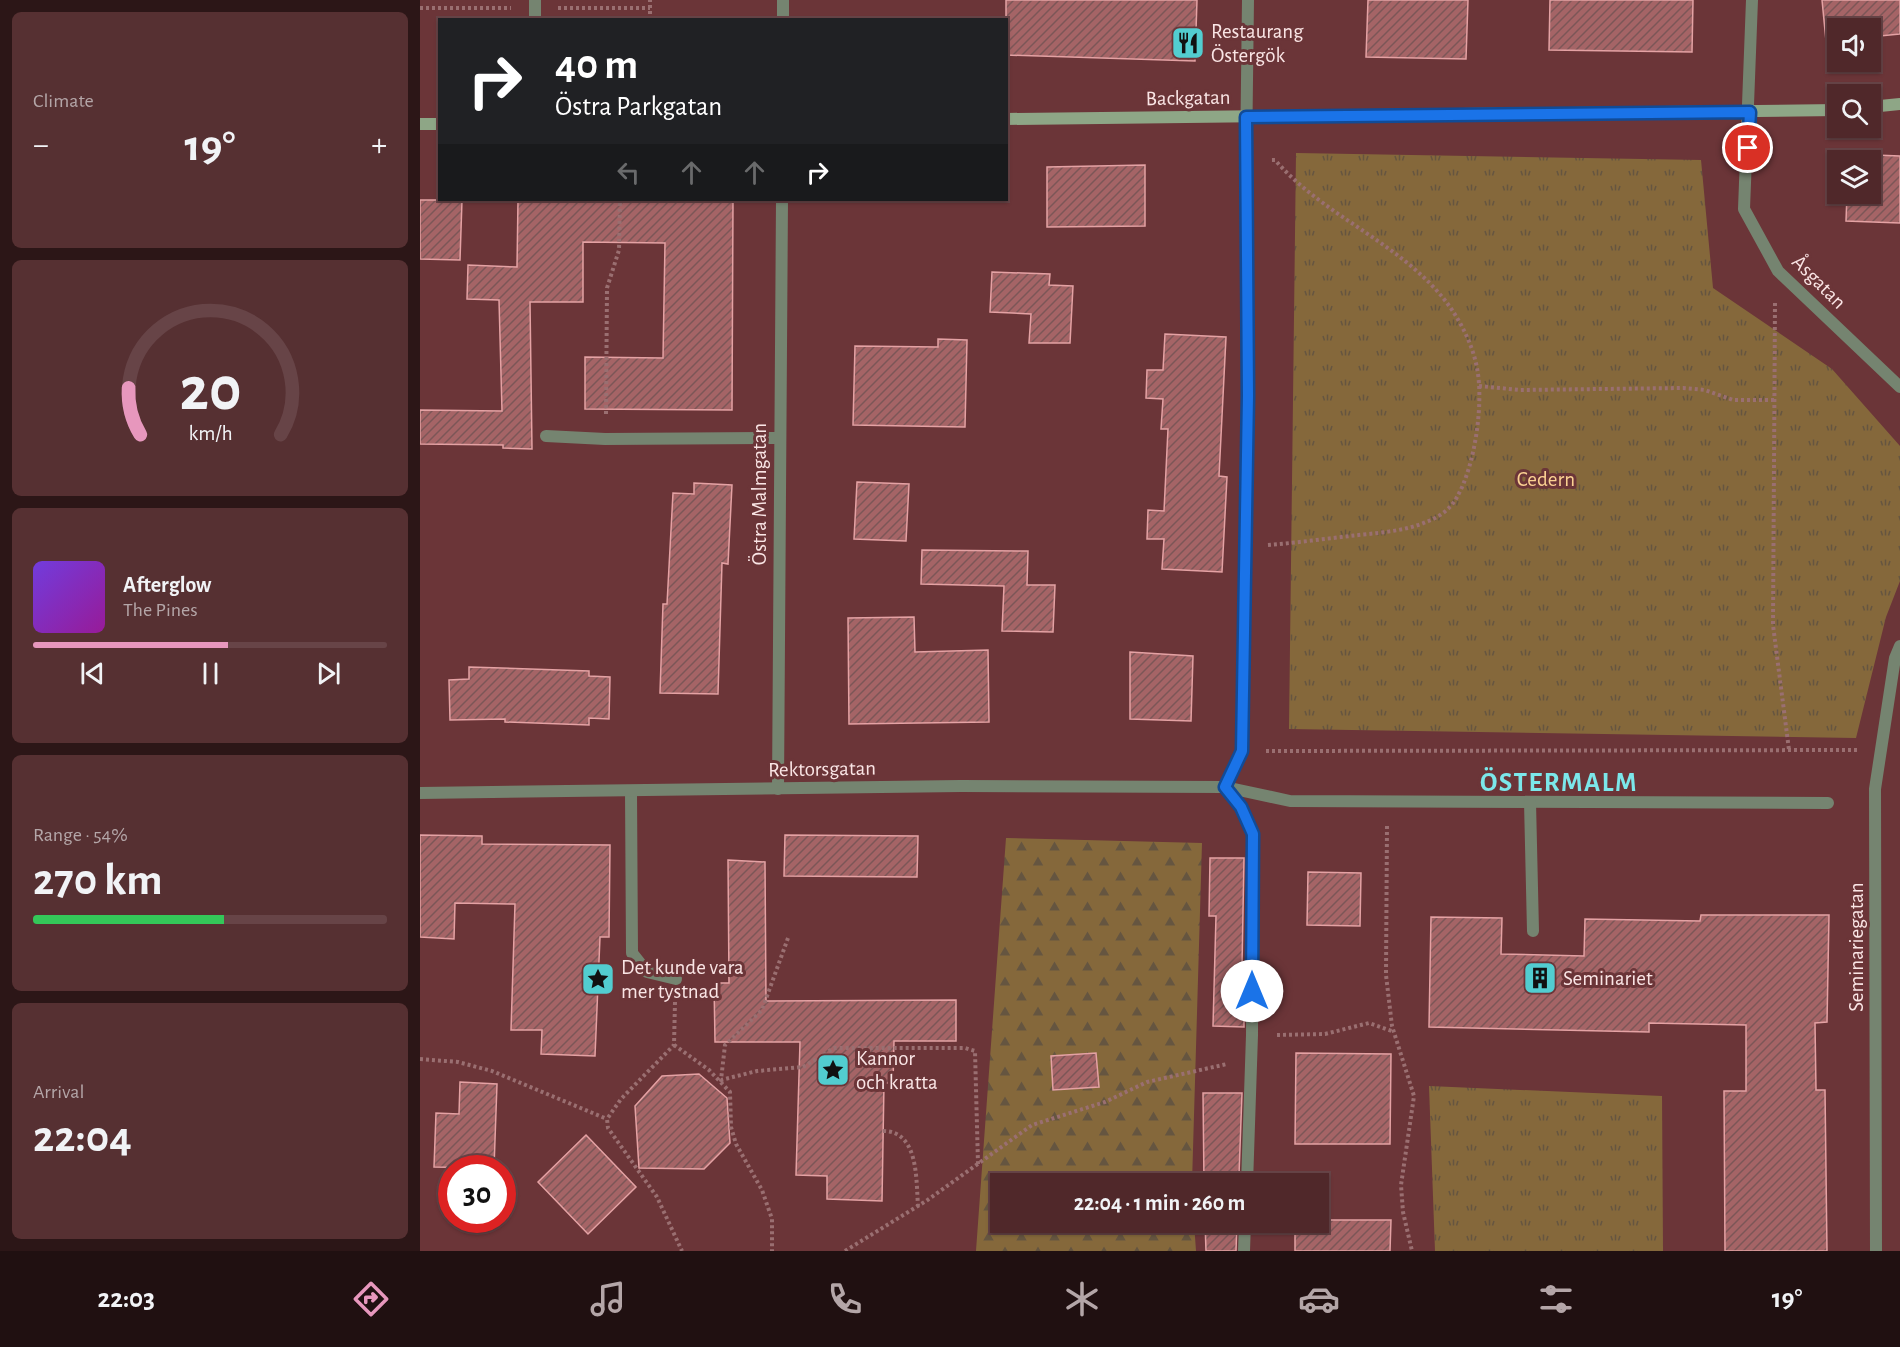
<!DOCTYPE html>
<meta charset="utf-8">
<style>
body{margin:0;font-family:"Alegreya Sans",sans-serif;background:#563032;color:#f1f3f6;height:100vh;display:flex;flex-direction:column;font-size:22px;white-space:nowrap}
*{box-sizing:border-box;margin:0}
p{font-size:20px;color:#b4a6a8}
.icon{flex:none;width:33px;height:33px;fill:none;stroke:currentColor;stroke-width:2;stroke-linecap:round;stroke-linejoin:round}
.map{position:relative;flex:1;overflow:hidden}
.panel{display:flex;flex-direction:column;gap:12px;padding:12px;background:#2c1617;width:420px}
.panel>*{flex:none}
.guide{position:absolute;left:18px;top:18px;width:570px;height:183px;border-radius:0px;box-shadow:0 2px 4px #0004,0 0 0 2px #674447;background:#202124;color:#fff;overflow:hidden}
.buttons{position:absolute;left:1407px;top:18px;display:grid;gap:12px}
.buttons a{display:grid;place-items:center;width:54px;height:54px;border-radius:0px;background:#50282a;box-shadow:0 2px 4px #0004,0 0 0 2px #674447;font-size:30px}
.speed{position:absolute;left:18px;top:1155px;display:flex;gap:12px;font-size:30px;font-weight:700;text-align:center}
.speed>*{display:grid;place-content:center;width:78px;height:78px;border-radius:50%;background:#50282a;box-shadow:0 2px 4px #0004,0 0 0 2px #674447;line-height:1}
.speed .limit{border:9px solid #d22;background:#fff;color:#111}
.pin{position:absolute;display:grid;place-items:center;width:51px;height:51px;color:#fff;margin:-26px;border:3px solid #fff;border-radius:50%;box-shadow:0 2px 6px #0007}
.me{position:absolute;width:66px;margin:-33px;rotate:0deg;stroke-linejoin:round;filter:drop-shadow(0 0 4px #0008)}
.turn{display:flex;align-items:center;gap:21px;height:126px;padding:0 18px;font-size:27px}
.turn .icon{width:78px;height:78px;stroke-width:2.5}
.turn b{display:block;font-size:42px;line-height:51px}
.lanes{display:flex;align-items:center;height:57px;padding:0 18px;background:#0003;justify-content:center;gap:30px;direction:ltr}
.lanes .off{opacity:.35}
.big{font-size:45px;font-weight:600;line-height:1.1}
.panel .widget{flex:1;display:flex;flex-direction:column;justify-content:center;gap:9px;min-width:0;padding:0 21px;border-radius:9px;background:#563032}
.panel .dial{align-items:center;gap:0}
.dial svg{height:156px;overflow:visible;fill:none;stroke:#674447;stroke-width:7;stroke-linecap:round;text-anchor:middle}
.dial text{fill:#f1f3f6;stroke:none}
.song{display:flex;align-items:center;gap:18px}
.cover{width:72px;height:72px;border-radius:9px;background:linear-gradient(135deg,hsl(260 70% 55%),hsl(300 70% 35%))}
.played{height:6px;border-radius:3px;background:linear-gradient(90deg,#e797bd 55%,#674447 55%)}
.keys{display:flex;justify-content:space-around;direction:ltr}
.heat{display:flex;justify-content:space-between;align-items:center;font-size:33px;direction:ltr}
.charge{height:9px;border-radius:4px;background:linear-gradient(90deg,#34c759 54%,#674447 0)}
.trip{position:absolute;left:570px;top:1173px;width:339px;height:60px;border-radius:0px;background:#50282a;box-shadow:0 2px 4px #0004,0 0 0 2px #674447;font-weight:600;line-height:60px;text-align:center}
.tab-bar{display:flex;height:96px;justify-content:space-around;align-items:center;background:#201011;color:#b4a6a8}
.tab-bar .icon{width:42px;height:42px}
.tab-bar .active{color:#e797bd}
.tab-bar b{font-size:27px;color:#f1f3f6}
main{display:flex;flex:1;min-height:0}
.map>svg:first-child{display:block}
.forest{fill:url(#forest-firs)}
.park{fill:url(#park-tufts)}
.building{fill:url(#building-hatch);stroke:#e4a2a4;stroke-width:1.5}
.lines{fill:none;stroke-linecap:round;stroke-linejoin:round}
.path{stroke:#9a6f71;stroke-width:4;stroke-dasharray:3 3;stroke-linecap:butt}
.lane{stroke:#758470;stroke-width:12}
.street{stroke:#758470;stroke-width:12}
.secondary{stroke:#8ea686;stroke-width:12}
.route-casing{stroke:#114b97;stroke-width:15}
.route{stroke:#1a73e8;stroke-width:10}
.labels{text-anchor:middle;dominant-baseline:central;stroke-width:6;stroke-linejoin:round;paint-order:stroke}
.poi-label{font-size:21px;fill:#fae5e5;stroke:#6b3538;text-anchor:start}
.street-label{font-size:21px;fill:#fae5e5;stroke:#6b3538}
.park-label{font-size:21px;fill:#fbd192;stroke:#6b3538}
.district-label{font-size:27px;font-weight:bold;letter-spacing:1.5px;fill:#7be7ea;stroke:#6b3538}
</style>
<main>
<section class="panel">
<div class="widget"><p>Climate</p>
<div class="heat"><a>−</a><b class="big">19°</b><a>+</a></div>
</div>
<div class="widget dial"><svg viewBox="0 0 100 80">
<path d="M14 69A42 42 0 1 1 86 69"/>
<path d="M14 69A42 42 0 0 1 8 45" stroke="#e797bd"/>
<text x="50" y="56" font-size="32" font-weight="700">20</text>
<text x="50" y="72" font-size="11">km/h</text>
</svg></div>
<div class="widget">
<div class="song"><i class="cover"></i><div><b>Afterglow</b><p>The Pines</p></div></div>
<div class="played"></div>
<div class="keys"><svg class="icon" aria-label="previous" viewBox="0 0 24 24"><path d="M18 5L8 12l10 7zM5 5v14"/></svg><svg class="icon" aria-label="pause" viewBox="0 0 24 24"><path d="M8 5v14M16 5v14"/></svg><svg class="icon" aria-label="next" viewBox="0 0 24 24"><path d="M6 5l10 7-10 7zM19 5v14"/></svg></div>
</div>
<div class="widget"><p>Range · 54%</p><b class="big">270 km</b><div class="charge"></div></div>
<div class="widget"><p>Arrival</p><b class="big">22:04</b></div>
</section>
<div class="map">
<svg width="1480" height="1251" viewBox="0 0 1480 1251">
<defs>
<pattern id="forest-firs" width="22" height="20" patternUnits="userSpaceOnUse" patternTransform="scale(1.5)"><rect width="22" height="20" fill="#85683b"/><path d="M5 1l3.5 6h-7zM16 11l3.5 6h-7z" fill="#655540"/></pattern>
<pattern id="park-tufts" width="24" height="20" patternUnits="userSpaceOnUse" patternTransform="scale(1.5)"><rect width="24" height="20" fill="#85683b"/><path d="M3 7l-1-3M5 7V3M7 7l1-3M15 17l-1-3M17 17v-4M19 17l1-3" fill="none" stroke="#655540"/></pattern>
<pattern id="building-hatch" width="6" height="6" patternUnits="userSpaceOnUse" patternTransform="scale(1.5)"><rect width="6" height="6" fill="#a56466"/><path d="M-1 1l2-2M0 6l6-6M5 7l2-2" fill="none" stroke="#7c5657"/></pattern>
</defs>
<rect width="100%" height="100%" fill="#6b3538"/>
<polygon class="forest" points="586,838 782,843 772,1183 580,1184 580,1222 774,1223 776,1251 556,1251"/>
<g class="park">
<polygon points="876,153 1281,160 1293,288 1412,369 1480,446 1480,581 1466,617 1436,738 869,729"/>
<polygon points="1009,1086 1242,1096 1243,1251 1015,1251"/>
</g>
<g class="building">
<polygon points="586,0 777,0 775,61 586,55"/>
<polygon points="948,0 1048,0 1046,59 946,57"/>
<polygon points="1130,0 1273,0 1272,52 1129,50"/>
<polygon points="1402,0 1480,0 1480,34 1450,37 1450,28 1418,28 1418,40 1406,41"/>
<polygon points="1429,154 1480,156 1480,223 1426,221 1427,194 1450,194 1450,160 1429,160"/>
<polygon points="725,165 725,226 627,227 627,167"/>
<polygon points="0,200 42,200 40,260 0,259"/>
<polygon points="98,200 313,200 312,410 165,409 165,357 243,358 245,243 163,242 163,302 110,302 112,449 83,448 83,445 0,444 0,410 82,411 79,300 47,299 48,265 97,267"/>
<polygon points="572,272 630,274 629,285 653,286 650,343 609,343 611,314 570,312"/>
<polygon points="745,334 806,337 799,476 807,477 802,572 742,569 744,539 727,539 728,510 744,511 748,429 741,429 743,399 726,398 727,370 743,370"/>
<polygon points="518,339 547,340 545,427 433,425 435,346 518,347"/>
<polygon points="437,482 489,484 486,541 434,539"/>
<polygon points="274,483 312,485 308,564 302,563 298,694 240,693 243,604 247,604 253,493 274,494"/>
<polygon points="502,550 608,551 607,585 635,585 633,632 582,631 584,586 501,584"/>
<polygon points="494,617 495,652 568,650 569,722 429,724 428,618"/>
<polygon points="710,652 773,656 771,721 710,719"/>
<polygon points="49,667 169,671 169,676 190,677 189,719 169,718 169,725 85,722 85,719 30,720 29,680 49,679"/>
<polygon points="0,835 62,836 62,844 190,845 189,937 180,937 175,1056 121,1054 122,1030 91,1030 95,904 35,903 34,939 0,937"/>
<polygon points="365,835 498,836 497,877 364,876"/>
<polygon points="790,858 824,858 822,966 824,966 824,1027 793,1026 796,916 789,916"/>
<polygon points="308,860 345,862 346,1001 536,1000 536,1041 474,1041 473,1083 464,1083 462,1201 407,1199 407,1176 376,1175 380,1042 295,1042 294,983 309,983"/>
<polygon points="888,872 941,873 940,926 887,925"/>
<polygon points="1281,915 1409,915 1407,1022 1395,1023 1396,1090 1405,1090 1407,1251 1305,1251 1304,1091 1326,1091 1326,1025 1229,1023 1229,1032 1009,1027 1011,917 1082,918 1081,954 1164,956 1165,919 1280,921"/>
<polygon points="676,1053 679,1087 633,1090 631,1056"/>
<polygon points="876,1053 971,1054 970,1144 875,1144"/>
<polygon points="279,1074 307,1098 310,1143 284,1169 219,1168 215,1106 242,1076"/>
<polygon points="40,1082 77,1084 74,1168 14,1167 16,1113 39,1114"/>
<polygon points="783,1093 822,1093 819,1175 816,1175 816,1184 784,1184"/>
<polygon points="166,1135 216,1187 168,1234 118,1182"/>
<polygon points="898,1220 971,1220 970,1251 875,1251 875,1222 898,1222"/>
<polygon points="785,1222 817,1222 816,1251 786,1251"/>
</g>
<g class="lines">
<g class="path">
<polyline points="0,8 91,8"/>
<polyline points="138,8 230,8"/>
<polyline points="230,20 230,0"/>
<polyline points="1355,303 1353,625 1369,750"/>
<polyline points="1059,386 1100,390 1263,388 1285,390 1313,400 1355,400"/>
<polyline points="186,414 187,288 199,250 200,200"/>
<path d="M848,545C875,543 903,539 930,536C954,533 983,532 1006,522C1018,518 1031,509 1037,497C1055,466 1064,403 1057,368C1052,341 1036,312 1018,292C971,239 902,214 855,160H851"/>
<polyline points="846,751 1438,750"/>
<polyline points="967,826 966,975 972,1026 994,1096 981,1185 983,1212 992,1251"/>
<polyline points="368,938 342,1010 305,1045 301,1080 337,1071 383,1067 414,1048 545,1048 555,1051 558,1164"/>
<polyline points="255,1002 254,1045 201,1099 187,1119 188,1128 237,1197 262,1251"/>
<polyline points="857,1035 905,1034 949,1023 972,1031"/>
<polyline points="254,1045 289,1070 310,1092 311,1127 316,1144 342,1190 352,1219 352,1251"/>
<polyline points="0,1059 38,1062 72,1071 187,1119"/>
<path d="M463,1131C499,1131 496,1180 498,1206"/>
<polyline points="425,1251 506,1201 612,1125 685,1102 727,1082 807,1064"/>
</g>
<g class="lane">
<polyline points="805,787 870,801 1408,803"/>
<polyline points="1110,802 1113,931"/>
</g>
<g class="street">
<polyline points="1332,0 1324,209 1358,271 1480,387"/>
<polyline points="115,20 115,0"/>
<polyline points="363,20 363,0"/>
<polyline points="126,436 185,439 359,438"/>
<polyline points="805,787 822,751 828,396 826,161 828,0"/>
<polyline points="805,787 821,807 833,834 832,1035 827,1184"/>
<polyline points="358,789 362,200"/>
<polyline points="211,792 212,953 227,972 256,979"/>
<polyline points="0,793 541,786 805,787"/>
<polyline points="824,1251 825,1222"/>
<polyline points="1456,1251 1455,789 1475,658 1480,646"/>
</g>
<g class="secondary">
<polyline points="1450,107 1480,104"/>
<polyline points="586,119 1418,110"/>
<polyline points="0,124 20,124"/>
</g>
</g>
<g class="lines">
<defs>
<polyline id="route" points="832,991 833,834 821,807 805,787 822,751 828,396 826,117 1330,112 1328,148"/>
</defs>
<use href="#route" class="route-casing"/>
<use href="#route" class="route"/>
</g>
<defs>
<symbol id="restaurant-square" viewBox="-11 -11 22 22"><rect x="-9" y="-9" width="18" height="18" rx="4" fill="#52cdd0" stroke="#6b3538"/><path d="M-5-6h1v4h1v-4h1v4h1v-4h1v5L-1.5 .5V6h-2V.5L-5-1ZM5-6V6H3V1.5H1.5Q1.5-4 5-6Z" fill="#111"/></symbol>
<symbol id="building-square" viewBox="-11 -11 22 22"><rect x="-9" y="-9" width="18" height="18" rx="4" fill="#52cdd0" stroke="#6b3538"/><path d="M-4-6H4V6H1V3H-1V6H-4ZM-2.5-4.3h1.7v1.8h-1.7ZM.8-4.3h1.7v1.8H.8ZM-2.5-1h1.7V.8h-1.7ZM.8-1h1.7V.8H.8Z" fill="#111"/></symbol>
<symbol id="sight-square" viewBox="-11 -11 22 22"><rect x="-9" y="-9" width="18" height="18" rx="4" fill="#52cdd0" stroke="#6b3538"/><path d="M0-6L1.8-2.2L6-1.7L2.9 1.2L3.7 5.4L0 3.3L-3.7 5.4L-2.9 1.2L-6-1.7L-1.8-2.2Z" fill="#111"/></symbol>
</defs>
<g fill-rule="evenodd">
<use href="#restaurant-square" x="749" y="24" width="38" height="38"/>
<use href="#building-square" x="1101" y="959" width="38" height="38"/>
<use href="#sight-square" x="159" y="960" width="38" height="38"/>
<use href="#sight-square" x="394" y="1051" width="38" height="38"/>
</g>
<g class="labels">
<g class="poi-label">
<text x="791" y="31">Restaurang<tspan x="791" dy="24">Östergök</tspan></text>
<text x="201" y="967">Det kunde vara<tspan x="201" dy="24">mer tystnad</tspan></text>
<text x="1143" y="978">Seminariet</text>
<text x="436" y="1058">Kannor<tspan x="436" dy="24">och kratta</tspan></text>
</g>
<g class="street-label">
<text transform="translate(768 98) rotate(-1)">Backgatan</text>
<text transform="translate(1399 282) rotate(45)">Åsgatan</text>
<text transform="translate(339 494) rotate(-90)">Östra Malmgatan</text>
<text transform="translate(402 769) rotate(-1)">Rektorsgatan</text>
<text transform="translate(1436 947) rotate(-90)">Seminariegatan</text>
</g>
<g class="park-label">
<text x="1126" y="479">Cedern</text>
</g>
<g class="district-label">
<text x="1139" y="782">ÖSTERMALM</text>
</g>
</g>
</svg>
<div class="buttons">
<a><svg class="icon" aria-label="sound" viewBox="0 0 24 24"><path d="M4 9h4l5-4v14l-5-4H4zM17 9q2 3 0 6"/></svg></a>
<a><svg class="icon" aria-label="search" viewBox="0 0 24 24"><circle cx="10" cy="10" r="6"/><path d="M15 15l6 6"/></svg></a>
<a><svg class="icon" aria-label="layers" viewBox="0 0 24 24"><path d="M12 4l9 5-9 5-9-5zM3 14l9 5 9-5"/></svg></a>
</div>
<div class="speed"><div class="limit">30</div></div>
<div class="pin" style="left:1328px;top:148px;background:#d93025"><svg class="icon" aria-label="arrive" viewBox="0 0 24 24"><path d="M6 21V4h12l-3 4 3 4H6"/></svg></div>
<svg class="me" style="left:832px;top:991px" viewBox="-20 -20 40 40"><circle r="19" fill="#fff"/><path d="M0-13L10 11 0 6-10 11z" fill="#1a73e8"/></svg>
<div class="trip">22:04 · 1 min · 260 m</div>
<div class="guide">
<div class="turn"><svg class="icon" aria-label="right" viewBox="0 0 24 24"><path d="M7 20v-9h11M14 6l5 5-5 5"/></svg><div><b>40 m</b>Östra Parkgatan</div></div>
<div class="lanes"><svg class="icon off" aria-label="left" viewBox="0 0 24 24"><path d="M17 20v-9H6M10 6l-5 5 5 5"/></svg><svg class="icon off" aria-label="ahead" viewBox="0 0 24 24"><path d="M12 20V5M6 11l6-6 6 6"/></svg><svg class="icon off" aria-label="ahead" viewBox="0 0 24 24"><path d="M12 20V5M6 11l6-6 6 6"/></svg><svg class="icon" aria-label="right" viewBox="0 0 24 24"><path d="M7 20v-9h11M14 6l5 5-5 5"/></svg></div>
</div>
</div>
</main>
<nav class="tab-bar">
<b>22:03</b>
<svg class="icon active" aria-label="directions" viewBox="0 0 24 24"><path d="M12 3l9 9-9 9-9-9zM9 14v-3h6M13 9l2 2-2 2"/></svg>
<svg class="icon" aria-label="music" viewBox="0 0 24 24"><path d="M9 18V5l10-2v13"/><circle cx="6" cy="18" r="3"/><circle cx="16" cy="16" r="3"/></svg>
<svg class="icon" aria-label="phone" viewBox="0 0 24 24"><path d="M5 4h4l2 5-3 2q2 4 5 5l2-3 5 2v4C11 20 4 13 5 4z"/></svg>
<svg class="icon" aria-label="climate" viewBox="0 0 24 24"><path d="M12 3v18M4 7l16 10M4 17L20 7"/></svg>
<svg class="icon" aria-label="car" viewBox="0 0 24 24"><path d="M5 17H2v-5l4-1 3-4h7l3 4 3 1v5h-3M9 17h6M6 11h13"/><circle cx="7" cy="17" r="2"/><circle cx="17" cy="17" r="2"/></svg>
<svg class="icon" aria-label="filters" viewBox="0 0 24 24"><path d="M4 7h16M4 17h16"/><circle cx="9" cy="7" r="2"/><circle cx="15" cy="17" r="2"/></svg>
<b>19°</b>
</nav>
